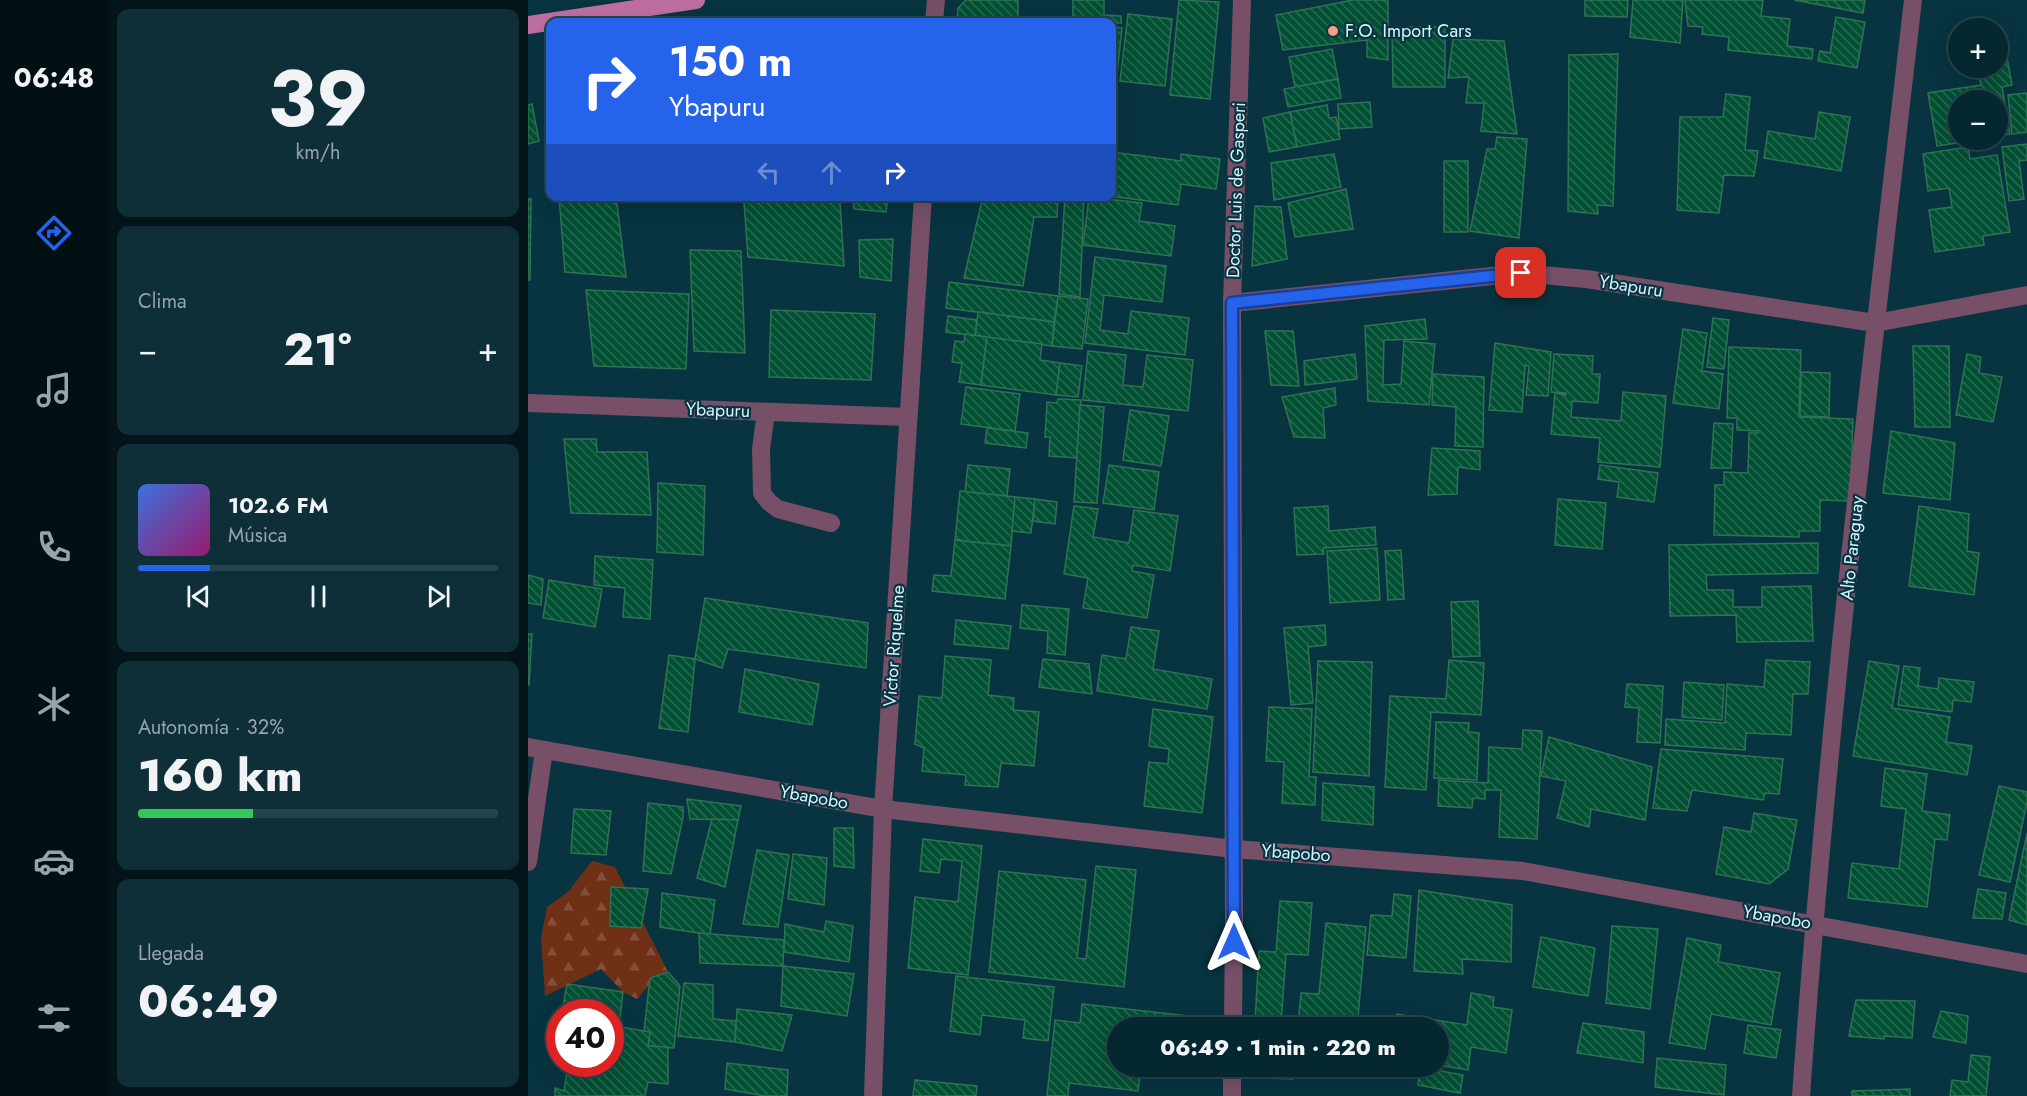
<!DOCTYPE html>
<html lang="es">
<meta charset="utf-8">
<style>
body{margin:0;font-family:Jost,sans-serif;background:#0e2f38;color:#f1f3f6;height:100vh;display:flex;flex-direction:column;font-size:22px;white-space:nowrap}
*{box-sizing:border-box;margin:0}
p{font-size:20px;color:#97a5ab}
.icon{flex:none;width:33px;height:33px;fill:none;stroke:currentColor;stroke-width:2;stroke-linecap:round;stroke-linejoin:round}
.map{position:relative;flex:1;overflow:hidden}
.details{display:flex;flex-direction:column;gap:9px;padding:9px;background:#03151a;width:420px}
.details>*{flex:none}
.banner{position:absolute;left:18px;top:18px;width:570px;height:183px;border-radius:12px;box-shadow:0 6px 24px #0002,0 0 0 2px #26444c;background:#2563eb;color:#fff;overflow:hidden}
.controls{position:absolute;left:1420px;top:18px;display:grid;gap:12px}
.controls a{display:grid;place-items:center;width:60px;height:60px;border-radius:50%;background:#052730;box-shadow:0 6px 24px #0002,0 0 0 2px #26444c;font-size:30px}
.speed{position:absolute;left:18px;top:999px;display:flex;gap:12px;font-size:30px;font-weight:700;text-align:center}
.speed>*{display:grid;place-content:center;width:78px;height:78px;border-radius:50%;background:#052730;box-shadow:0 6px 24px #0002,0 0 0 2px #26444c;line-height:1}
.speed .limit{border:9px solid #d22;background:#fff;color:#111}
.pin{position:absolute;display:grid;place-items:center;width:51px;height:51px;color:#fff;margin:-26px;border-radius:12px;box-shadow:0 3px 9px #0006}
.me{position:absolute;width:66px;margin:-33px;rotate:0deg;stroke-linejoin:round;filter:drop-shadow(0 0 4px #0008)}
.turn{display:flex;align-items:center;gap:21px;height:126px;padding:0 24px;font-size:27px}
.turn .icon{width:78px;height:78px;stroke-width:2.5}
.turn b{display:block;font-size:42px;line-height:51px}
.lanes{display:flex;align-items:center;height:57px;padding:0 24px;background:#0003;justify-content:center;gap:30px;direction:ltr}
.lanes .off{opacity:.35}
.big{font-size:45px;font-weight:800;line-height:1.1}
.details .tile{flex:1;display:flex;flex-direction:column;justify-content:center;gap:9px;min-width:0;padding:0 21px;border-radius:12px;background:#0e2f38}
.details .dial{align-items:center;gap:0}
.dial b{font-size:78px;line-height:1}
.song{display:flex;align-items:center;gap:18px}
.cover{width:72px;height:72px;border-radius:9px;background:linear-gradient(135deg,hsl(220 70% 55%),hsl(320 70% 35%))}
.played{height:6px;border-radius:3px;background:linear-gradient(90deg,#2563eb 20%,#26444c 20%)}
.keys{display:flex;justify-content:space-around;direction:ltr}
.heat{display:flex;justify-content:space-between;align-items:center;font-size:33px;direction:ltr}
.charge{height:9px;border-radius:4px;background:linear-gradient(90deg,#34c759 32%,#26444c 0)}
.trip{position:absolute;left:579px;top:1017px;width:342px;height:60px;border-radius:30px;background:#052730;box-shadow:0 6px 24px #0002,0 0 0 2px #26444c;font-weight:800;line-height:60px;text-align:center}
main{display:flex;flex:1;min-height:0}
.menu{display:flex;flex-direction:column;width:108px;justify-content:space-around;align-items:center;background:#021013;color:#97a5ab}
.menu .icon{width:42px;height:42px}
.menu .active{color:#2563eb}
.menu b{font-size:27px;color:#f1f3f6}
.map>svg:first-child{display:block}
.forest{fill:url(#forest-firs)}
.building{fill:url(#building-back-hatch);stroke:#2f7254;stroke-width:1.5}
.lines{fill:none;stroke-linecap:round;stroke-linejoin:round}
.minor{stroke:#775068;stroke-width:18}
.major{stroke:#bd6fa1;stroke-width:18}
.route-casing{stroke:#184099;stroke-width:15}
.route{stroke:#2563eb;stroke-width:10}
.poi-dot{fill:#f2a081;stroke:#073440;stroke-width:2}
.labels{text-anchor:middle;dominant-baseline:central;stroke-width:4.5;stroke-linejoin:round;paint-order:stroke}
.poi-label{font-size:18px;fill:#d7f4fe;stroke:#073440;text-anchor:start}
.street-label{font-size:18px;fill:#d7f4fe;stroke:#073440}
</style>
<main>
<nav class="menu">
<b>06:48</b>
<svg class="icon active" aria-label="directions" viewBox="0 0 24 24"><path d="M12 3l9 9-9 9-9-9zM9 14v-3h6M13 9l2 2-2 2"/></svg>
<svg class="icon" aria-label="music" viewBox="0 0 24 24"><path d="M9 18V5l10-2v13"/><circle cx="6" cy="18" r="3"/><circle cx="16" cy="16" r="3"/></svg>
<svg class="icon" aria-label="phone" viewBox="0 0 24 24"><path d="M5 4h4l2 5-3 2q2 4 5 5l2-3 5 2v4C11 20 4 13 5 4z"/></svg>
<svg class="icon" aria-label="climate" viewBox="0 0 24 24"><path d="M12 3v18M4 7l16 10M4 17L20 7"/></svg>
<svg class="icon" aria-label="car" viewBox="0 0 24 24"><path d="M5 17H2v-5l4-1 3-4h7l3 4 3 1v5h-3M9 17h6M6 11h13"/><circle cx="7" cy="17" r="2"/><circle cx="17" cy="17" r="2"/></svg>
<svg class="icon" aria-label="filters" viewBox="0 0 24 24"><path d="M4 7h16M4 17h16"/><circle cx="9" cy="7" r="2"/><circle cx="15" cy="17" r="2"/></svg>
</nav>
<section class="details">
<div class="tile dial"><b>39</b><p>km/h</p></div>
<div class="tile"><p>Clima</p>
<div class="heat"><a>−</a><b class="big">21°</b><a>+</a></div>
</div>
<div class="tile">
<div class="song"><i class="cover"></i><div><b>102.6 FM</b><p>Música</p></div></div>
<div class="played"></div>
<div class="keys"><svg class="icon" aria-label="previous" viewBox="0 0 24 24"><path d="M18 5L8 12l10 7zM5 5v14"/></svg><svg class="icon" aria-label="pause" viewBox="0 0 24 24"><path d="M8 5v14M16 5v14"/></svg><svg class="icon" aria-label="next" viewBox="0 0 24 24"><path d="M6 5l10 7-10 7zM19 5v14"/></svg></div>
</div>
<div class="tile"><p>Autonomía · 32%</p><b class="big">160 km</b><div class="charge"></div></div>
<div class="tile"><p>Llegada</p><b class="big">06:49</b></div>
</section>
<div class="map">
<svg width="1499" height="1096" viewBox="0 0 1499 1096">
<defs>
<pattern id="forest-firs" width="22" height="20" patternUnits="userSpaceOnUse" patternTransform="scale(1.5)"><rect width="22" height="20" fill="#6f3015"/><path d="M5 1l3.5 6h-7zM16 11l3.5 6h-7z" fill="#834f38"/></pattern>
<pattern id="building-back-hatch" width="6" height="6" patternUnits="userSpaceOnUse" patternTransform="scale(1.5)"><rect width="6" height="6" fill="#025034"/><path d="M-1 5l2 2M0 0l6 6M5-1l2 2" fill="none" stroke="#266a52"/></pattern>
</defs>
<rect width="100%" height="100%" fill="#073440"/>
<polygon class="forest" points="64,861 87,867 140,972 121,985 109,999 95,992 73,969 17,996 13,938 19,907 40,892"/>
<g class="building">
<polygon points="438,0 490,0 490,22 429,22 430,8"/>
<polygon points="545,0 576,0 576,15 593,16 593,23 545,22"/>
<polygon points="651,0 691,2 682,99 642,95"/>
<polygon points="825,0 860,0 860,60 839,57 839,40 755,50 748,15"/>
<polygon points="1057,0 1100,0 1099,17 1057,16"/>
<polygon points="1105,0 1155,0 1152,43 1102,37"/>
<polygon points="1157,0 1235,0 1233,16 1262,19 1259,46 1285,49 1284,59 1200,50 1201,37 1174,34 1175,27 1160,26"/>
<polygon points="1266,0 1337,0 1335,13"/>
<polygon points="600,14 644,19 637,86 592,81"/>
<polygon points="1308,17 1337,22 1329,68 1290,61 1292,51 1302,53"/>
<polygon points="584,26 594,28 589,74 584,74"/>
<polygon points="864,27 917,27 917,87 865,87"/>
<polygon points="1470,35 1475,35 1484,85 1474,87 1482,134 1470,136 1470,100 1431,100 1431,140 1449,140 1409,146 1400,93 1453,85 1450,68 1470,68"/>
<polygon points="925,39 976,41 989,134 953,131 956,103 938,103 941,77 920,78"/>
<polygon points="804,49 810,79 767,87 761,57"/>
<polygon points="1090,54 1085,206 1069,205 1070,214 1040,211 1041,55"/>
<polygon points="810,79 813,98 760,107 756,89"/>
<polygon points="1499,93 1499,132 1484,134 1480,95"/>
<polygon points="1198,94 1222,97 1217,150 1230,151 1226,176 1196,175 1191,213 1149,210 1152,117 1195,117"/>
<polygon points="842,102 844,127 811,129 810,104"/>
<polygon points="4,104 11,141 0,144 0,105"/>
<polygon points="799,105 801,118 808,117 812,139 769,147 762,112"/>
<polygon points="762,112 769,147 741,152 735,118"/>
<polygon points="1291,112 1322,117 1313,171 1236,158 1240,131 1287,139"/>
<polygon points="969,137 999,139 991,238 942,231 959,149 967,149"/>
<polygon points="1499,144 1499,160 1491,161 1496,199 1481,201 1474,147"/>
<polygon points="1440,147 1442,159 1469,155 1482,232 1455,236 1456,245 1407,252 1401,210 1424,207 1421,188 1400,191 1395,154"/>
<polygon points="584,152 653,161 653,154 692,159 688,189 653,184 650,205 582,196"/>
<polygon points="806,154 813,187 746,200 743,163"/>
<rect x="916" y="161" width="24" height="71"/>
<polygon points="818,189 825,229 767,237 760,203"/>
<polygon points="31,196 88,196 98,277 37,272"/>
<polygon points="325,196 360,196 358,212 326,209"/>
<polygon points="455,196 530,196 529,217 506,217 495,286 436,278"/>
<polygon points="537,196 556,196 552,297 531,294"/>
<polygon points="561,197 614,203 611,221 647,226 643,256 555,245"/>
<polygon points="0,199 3,199 2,280 0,280"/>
<polygon points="216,202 312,202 316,266 220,257"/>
<polygon points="727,206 753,207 759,259 724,266"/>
<polygon points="365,239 363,281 332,277 331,240"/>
<polygon points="162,250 213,251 217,353 166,351"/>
<polygon points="567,257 638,266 634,302 576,295 572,330 600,334 603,311 661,318 657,355 557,343"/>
<polygon points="421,282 530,296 526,322 418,308"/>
<polygon points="58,290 161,294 158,369 66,366"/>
<polygon points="530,296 560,299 554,349 524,346"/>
<polygon points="243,310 347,314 343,380 241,377"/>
<polygon points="450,312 526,322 524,346 447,336"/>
<polygon points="420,316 449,320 447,336 418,332"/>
<polygon points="1185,318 1201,320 1196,369 1179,367"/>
<polygon points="897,319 899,339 856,340 855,385 873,384 876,341 907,344 901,405 840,401 837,326"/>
<polygon points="1155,329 1179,333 1174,371 1195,374 1191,409 1145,403"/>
<polygon points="737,331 765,331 771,386 743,385"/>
<polygon points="437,334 459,337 453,385 431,382 434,363 424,362 427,341 436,342"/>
<polygon points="459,337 514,344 512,360 532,363 528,395 453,385"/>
<polygon points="967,343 1023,352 1020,396 998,395 1001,366 997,365 994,412 961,410"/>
<polygon points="1385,346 1421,346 1422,427 1387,427"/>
<polygon points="1201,347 1273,350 1271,417 1325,419 1322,501 1292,500 1292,531 1271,531 1271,537 1186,535 1187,485 1196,485 1196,472 1220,473 1221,433 1230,433 1230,431 1209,430 1209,418 1199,418"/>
<polygon points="560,351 598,355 595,385 615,387 619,355 665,360 660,411 555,400"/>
<polygon points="827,354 829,379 777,385 776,361"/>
<polygon points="1026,354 1065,356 1064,374 1072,374 1070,403 1044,401 1043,417 1093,421 1095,392 1138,396 1132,467 1070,462 1072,438 1023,434 1027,393 1038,395 1038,393 1023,392"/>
<polygon points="1439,354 1453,357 1451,373 1474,377 1465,422 1428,415"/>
<polygon points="532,363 554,366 550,397 528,395"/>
<polygon points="1273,372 1302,373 1301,417 1272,416"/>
<polygon points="905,374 956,377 955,447 927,446 928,407 904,405"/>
<polygon points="438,387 492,394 487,431 433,424"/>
<polygon points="807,388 808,405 795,408 797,438 766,437 754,397"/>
<polygon points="530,399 553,400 549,458 521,456 522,437 517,437 519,402 529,403"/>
<polygon points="552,405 576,407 569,503 546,502"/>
<polygon points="602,410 641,416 633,466 595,460"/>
<polygon points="1186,423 1205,424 1203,468 1183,468"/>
<polygon points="459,428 500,433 498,448 457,443"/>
<polygon points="1363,431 1427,443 1422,500 1355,493"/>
<polygon points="36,439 68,439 69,452 119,452 123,515 43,513"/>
<polygon points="904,448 952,451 952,470 930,467 929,494 900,495"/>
<polygon points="440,465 482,469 479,496 437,492"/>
<polygon points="581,465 631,472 626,510 575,503"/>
<polygon points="1072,465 1130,473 1126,502 1089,497 1091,482 1070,479"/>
<polygon points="130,483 177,486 175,555 129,552"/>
<polygon points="432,491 487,497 483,546 427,540"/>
<polygon points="487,497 507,499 503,533 484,531"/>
<polygon points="507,499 529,502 527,524 505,521"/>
<polygon points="1030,499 1078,503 1074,549 1027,545"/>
<polygon points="546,506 570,509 565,537 601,543 606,510 650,516 642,571 605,565 604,571 626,575 619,618 555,608 560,578 536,574"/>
<polygon points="800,506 801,531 847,527 848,545 795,548 796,554 769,555 766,508"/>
<polygon points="1391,506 1441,514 1439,551 1451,553 1446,595 1381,586"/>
<polygon points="427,540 483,546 477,599 404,591 406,575 423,576"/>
<polygon points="1290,543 1290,573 1178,575 1179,590 1205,590 1205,607 1234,607 1234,587 1283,586 1285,641 1209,642 1208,615 1142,616 1141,545"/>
<polygon points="849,548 852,600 802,603 799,551"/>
<polygon points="873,550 876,599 860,600 857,551"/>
<polygon points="67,556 125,560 122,619 95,617 97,588 66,585"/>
<polygon points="0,575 15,579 13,605 0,603"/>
<polygon points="21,580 74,589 67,627 15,618"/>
<polygon points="177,598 340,623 338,668 200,649 194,668 167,659"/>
<polygon points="950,601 952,656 925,657 923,602"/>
<polygon points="494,605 541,609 537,655 519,653 520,631 492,628"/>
<polygon points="428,620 483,626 480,649 426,644"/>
<polygon points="797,625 798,645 780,647 785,703 763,705 756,628"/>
<polygon points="603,627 631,631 625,669 684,679 679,709 569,691 574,655 598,659"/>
<polygon points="0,634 4,634 1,685 0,685"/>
<polygon points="141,655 167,659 160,732 131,728"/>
<polygon points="417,656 463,660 460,695 486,698 485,710 511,712 506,766 473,763 470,787 437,785 438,775 394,771 396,748 387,744 391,696 414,698"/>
<polygon points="515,659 561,664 564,694 511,687"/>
<polygon points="921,660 956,663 953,715 903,712 898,790 857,787 862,696 918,699"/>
<polygon points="1238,660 1282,662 1280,694 1265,694 1263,735 1218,733 1217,750 1137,745 1138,719 1197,723 1199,684 1236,687"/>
<polygon points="790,661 844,662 841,776 785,772"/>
<polygon points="1341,661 1371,666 1364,708 1422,717 1418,742 1444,746 1439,775 1325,756"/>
<polygon points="1376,666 1392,668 1390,686 1410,689 1411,678 1446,682 1443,702 1425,700 1424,712 1370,705"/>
<polygon points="217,669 291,684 284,725 211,712"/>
<polygon points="1156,682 1196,685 1194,720 1154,717"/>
<polygon points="1099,684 1135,686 1132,743 1109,742 1111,708 1097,707"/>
<polygon points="741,707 784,709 781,777 788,777 787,805 754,803 756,762 738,761"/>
<polygon points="625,709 685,717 674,813 616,806 621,762 640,764 641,749 621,746"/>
<polygon points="908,722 941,723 940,732 951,733 949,780 906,778"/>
<polygon points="995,730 1014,731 1009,839 971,837 973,790 957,790 957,799 945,798 944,808 910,806 911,780 960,783 961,747 994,749"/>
<polygon points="1021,737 1124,767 1117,820 1063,809 1061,827 1029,818 1038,781 1013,776"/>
<polygon points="1133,749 1255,759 1251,794 1237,793 1235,800 1164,790 1159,811 1125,808"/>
<polygon points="1357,768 1399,774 1394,811 1422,815 1419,840 1407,839 1399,907 1320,898 1324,863 1371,869 1378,809 1353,806"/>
<polygon points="795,783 846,787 845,825 794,820"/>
<polygon points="1471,786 1499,792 1499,802 1482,882 1451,875"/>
<polygon points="159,799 213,806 210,820 162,819"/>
<polygon points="120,803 155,807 155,817 143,874 115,871"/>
<polygon points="46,809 83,811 78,855 43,853"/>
<polygon points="1226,813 1269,820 1260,869 1241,884 1188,874 1196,827 1223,832"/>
<polygon points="184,819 210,820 197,887 169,878"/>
<polygon points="306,828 325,828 326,868 306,866"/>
<polygon points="1499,833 1499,925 1481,920"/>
<polygon points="395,839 454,846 440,975 380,968 387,897 430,902 434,861 413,859 411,873 392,871"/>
<polygon points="229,850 261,855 250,927 215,924"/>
<polygon points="265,854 299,858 296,905 260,899"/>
<polygon points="568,866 608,870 596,987 461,972 471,871 558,880 549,958 558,959"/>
<polygon points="83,887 120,889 113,928 82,926"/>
<polygon points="1450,889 1478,893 1474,919 1445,918"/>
<polygon points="891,890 984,905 983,962 934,959 935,974 886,971"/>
<polygon points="134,893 187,900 182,935 132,927"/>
<polygon points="866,894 883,896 878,958 839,955 843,915 864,916"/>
<polygon points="752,901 784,903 780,955 758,954 753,1024 727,1022 731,951 748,952"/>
<polygon points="298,921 325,926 321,962 256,952 257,924 296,932"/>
<polygon points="798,923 838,927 829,1028 770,1024 773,993 791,994"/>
<polygon points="1084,926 1130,929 1122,1009 1078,1003"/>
<polygon points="171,933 256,940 255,966 172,963"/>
<polygon points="1013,937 1067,948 1060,996 1005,987"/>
<polygon points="1159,938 1193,945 1190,962 1252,973 1243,1025 1183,1014 1177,1049 1141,1043"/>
<polygon points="255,966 326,974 319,1016 253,1006"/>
<polygon points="140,972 152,986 146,1048 120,1046 122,1032 116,1031 122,978"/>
<polygon points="428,976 526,987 520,1041 495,1038 497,1020 454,1015 452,1035 422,1031"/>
<polygon points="156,983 185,985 185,1019 208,1021 207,1042 150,1036"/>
<polygon points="39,984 95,992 91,1026 82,1025 82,1012 34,1012"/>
<polygon points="943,993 966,997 965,1007 984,1010 978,1053 943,1047 940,1070 910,1065 910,1028 867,1028 869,1014 939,1025"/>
<polygon points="1328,1000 1387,1001 1384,1038 1356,1036 1356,1039 1321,1036"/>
<polygon points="554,1004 669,1017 668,1028 590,1028 590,1066 613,1066 610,1091 541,1083 540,1096 519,1096 527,1020 552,1023"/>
<polygon points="209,1009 264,1015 254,1051 207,1042"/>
<polygon points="1413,1011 1440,1016 1438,1043 1405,1037"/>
<polygon points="1055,1023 1116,1032 1115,1063 1049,1053"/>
<polygon points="82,1025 122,1032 120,1046 140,1047 140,1084 120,1082 117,1096 27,1096 27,1088 36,1091 40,1064 82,1064"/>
<polygon points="1220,1025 1253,1030 1248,1058 1216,1053"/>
<polygon points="1443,1055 1462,1057 1458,1096 1422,1096 1424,1080 1440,1082"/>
<polygon points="1129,1058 1198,1065 1196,1095 1127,1087"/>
<polygon points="199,1063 260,1070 259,1096 237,1096 197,1089"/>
<polygon points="738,1066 766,1066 765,1079 737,1078"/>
<polygon points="892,1067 935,1075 932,1093 890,1085"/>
<polygon points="387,1080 449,1086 448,1096 385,1096"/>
<polygon points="1382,1089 1382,1096 1324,1096 1324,1091"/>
</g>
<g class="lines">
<g class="minor">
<polyline points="406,22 408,0"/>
<polyline points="704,303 993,273 1058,279 1347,323 1499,295"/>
<polyline points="0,403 380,417"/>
<polyline points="238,412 233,449 234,493 241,502 250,509 303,523"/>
<polyline points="0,747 355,809 706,849 995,871 1499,964"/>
<polyline points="0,862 16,750"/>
<polyline points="705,1028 706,919 704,303 714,0"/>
<polyline points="345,1096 355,809 395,196"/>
<polyline points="704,1096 704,1066"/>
<path d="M1273,1096C1299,730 1343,365 1385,0"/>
</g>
<polyline class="major" points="0,25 168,0"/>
</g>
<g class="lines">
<defs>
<polyline id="route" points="706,942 704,303 993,273"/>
</defs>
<use href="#route" class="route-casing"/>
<use href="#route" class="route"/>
</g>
<circle class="poi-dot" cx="805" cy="31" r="6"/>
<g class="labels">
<g class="poi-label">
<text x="817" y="31">F.O. Import Cars</text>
</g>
<g class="street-label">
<text transform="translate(708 190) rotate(-88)">Doctor Luis de Gasperi</text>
<text transform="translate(1103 286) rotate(9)">Ybapuru</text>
<text transform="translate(190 410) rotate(2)">Ybapuru</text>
<text transform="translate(1324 548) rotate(-84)">Alto Paraguay</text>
<text transform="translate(366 646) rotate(-86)">Victor Riquelme</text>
<text transform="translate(286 797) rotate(10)">Ybapobo</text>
<text transform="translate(768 853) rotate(4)">Ybapobo</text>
<text transform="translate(1249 917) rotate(10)">Ybapobo</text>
</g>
</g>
</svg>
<div class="controls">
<a>+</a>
<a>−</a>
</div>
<div class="speed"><div class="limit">40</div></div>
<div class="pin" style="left:993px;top:273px;background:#d93025"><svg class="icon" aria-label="arrive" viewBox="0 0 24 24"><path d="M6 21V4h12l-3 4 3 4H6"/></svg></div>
<svg class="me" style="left:706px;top:942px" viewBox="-20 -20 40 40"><path d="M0-17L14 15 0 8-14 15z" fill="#2563eb" stroke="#fff" stroke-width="4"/></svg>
<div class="trip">06:49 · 1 min · 220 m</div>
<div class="banner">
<div class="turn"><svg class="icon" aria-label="right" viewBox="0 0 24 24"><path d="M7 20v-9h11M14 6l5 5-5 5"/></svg><div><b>150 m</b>Ybapuru</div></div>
<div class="lanes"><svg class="icon off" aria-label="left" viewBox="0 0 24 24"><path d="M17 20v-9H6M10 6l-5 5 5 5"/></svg><svg class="icon off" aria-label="ahead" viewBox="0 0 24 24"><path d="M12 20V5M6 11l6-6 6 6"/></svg><svg class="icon" aria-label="right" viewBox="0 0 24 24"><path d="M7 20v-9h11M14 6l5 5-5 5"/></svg></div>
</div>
</div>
</main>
